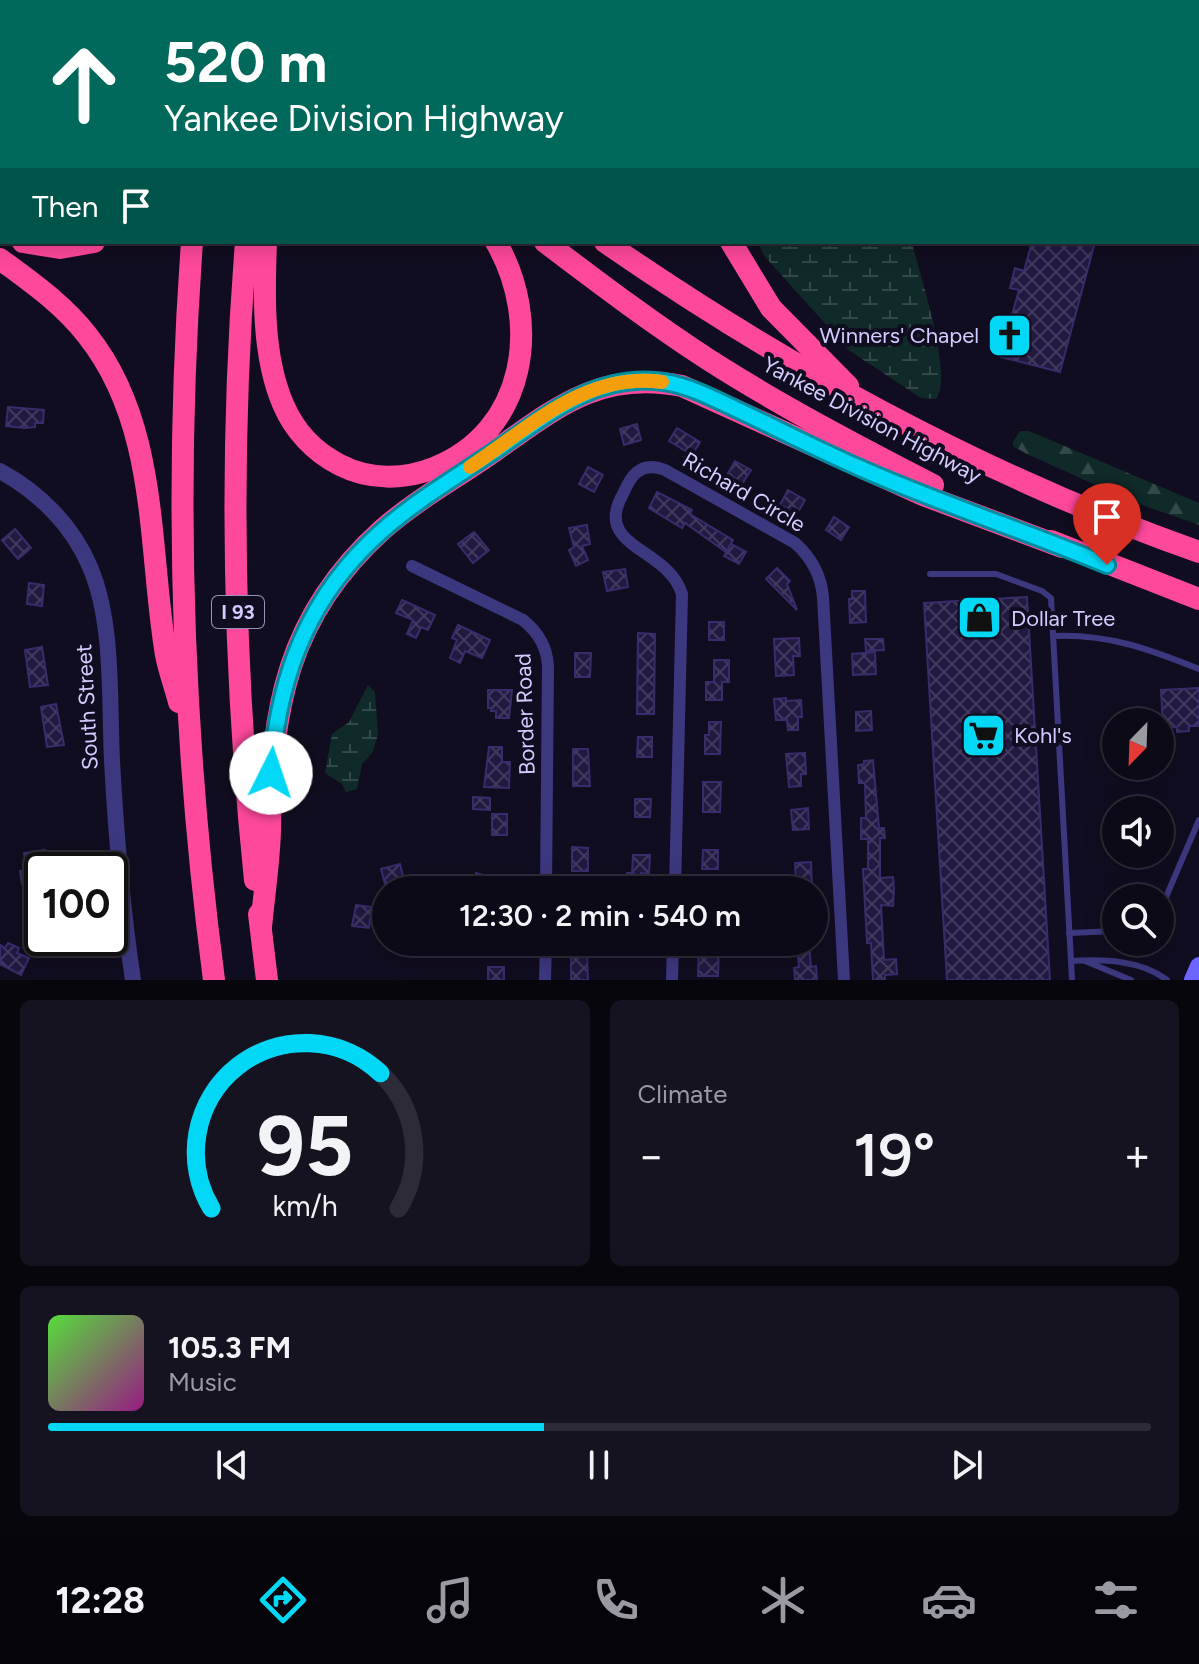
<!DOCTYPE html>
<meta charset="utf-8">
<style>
body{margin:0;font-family:Figtree,sans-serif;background:#161321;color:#f1f3f6;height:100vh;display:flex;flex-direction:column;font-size:30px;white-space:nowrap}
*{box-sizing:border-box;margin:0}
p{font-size:26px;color:#9a9aa2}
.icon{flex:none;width:44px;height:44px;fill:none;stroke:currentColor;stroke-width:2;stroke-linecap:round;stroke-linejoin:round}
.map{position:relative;height:980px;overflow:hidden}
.details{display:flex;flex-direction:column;gap:20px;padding:20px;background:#07060d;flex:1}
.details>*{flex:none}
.banner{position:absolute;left:0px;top:0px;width:1200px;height:244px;box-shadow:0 4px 20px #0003,0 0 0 2px #2d2b37;background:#00695c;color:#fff;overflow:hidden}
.needle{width:52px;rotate:203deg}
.controls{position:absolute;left:1102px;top:708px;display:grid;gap:16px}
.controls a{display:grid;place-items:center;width:72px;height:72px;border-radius:50%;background:#0d0a18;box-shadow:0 4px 20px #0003,0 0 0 2px #2d2b37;font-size:40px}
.speed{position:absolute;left:24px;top:852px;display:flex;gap:16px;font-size:40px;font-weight:700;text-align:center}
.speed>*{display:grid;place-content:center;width:104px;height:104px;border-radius:50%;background:#0d0a18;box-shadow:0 4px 20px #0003,0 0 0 2px #2d2b37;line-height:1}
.speed .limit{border:4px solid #111;border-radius:12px;background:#fff;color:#111}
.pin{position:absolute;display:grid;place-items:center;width:68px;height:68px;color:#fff;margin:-82px -34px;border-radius:50% 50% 50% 0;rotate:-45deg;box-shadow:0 0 8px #0007}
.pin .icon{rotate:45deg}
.me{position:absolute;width:88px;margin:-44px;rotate:4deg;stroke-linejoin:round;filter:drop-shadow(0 0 6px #0008)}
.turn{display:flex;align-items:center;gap:28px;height:168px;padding:0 32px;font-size:36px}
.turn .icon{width:104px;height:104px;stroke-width:2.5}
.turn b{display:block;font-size:56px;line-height:68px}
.then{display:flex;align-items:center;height:76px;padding:0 32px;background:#0003;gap:16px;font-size:30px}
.big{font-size:60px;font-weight:600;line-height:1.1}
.details .tile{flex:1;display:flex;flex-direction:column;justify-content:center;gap:12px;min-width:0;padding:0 28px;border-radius:12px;background:#161321}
.details .dial{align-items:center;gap:0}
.dial svg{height:208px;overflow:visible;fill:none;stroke:#2d2b37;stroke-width:7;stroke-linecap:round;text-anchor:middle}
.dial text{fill:#f1f3f6;stroke:none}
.song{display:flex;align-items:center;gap:24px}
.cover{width:96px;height:96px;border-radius:12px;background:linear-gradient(135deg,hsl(110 70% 55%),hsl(310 70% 35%))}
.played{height:8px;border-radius:4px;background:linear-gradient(90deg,#02d7f5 45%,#2d2b37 45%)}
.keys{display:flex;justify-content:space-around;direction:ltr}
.heat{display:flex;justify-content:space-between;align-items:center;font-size:44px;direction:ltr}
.details .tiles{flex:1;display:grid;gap:20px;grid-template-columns:1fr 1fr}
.tile:last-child{grid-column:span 2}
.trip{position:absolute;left:372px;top:876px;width:456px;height:80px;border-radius:40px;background:#0d0a18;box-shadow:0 4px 20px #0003,0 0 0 2px #2d2b37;font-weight:600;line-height:80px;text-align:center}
.tabs{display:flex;height:128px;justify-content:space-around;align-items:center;background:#05040a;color:#9a9aa2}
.tabs .icon{width:56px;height:56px}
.tabs .selected{color:#02d7f5}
.tabs b{font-size:36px;color:#f1f3f6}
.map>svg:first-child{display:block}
.forest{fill:url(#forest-firs)}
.wetland{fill:url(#wetland-marsh)}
.building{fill:url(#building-cross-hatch);stroke:#3a2b6d;stroke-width:2}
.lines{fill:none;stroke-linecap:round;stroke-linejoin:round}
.service{stroke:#3c387f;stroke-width:6}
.minor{stroke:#3c387f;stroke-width:12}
.tertiary{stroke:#3c387f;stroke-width:16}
.secondary{stroke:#6b64fe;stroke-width:18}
.motorway{stroke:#fe489b;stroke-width:22}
.route-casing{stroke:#018c9f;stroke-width:20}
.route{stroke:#02d7f5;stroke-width:14}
.slow{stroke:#f59e0b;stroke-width:14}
.labels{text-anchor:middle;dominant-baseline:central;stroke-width:8;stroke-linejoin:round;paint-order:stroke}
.shield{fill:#110d20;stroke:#9993bc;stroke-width:2}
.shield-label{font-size:20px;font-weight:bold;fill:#d3ccff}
.poi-label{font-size:22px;fill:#d3ccff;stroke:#110d20;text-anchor:start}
.street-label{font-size:22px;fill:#d3ccff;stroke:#110d20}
</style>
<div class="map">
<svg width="1199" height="980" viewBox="0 0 1199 980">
<defs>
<pattern id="forest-firs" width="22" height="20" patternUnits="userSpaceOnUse" patternTransform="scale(2)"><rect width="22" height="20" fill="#102a29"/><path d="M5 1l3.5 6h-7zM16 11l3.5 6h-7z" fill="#324849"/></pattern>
<pattern id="wetland-marsh" width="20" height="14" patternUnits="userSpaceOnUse" patternTransform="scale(2)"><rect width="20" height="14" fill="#102a29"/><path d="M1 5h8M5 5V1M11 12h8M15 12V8" fill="none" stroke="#324849"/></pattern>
<pattern id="building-cross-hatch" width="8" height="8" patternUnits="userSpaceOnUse" patternTransform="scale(2)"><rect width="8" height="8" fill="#221941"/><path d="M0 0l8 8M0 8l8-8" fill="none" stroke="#41395e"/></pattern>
</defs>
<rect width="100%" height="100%" fill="#110d20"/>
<polygon class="forest" points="1020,431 1029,431 1199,503 1199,525 1131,501 1025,453 1013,446 1013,442"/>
<g class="wetland">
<polygon points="734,0 987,0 735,2"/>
<path d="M757,242H912C919,273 954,376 936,399L921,398L850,351L765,257Z"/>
<polygon points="368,685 375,692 378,735 372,753 362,764 357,789 346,792 342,784 325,773 332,734 349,722"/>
</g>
<g class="building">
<polygon points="1032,242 1095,242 1060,372 1001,357 1005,341 996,339 1001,320 1010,322 1019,290 1010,288 1015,268 1024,271"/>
<polygon points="8,407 44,410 43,423 35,423 35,427 25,428 6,426"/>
<polygon points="637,424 641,440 624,445 620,429"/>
<polygon points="677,428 700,442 692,455 669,441"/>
<polygon points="735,461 751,470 742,484 727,475"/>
<polygon points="588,467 603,475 594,492 579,484"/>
<polygon points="788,490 805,500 797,514 780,505"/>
<polygon points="657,492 692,510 690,514 733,540 726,552 685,523 682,528 649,508"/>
<polygon points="834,517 849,527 841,540 826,530"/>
<polygon points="587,525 590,544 582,546 588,560 576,566 569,550 574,547 569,528"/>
<polygon points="15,529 31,548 18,559 2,540"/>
<polygon points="474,532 489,550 473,563 458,544"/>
<polygon points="731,544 746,552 739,564 724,556"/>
<polygon points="777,568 790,581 787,584 797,610 766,579"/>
<polygon points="625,569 628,587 607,591 603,572"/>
<polygon points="29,583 44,585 42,606 27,604"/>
<polygon points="852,591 865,591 866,622 850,623 849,599 852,599"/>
<polygon points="1027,597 1050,980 947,980 924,603"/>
<polygon points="402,600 435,615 428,630 421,627 416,638 407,634 413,620 396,613"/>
<rect x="709" y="622" width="15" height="18"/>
<polygon points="458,625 490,640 482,658 465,651 460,663 450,658 457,640 452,638"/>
<polygon points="638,633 655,634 654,714 637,714"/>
<polygon points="799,638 800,656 793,656 794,675 776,676 774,639"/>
<polygon points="865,639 883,639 884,650 866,651"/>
<polygon points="42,647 48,685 30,687 25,650"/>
<polygon points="875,652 876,674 853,675 852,654"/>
<polygon points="575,653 591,653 590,677 575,677"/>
<polygon points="714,660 729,660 729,682 722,682 722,700 706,700 706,682 714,682"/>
<polygon points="1199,688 1199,726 1189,726 1189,731 1177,732 1177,727 1163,728 1161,690"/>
<polygon points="488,690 512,690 509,718 496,718 496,711 491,711 491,708 488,708"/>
<polygon points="786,698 786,701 801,700 802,717 798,717 798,730 788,730 787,720 776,720 774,699"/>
<polygon points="56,704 64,745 47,747 41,707"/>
<polygon points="871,711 872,730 856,731 856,712"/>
<polygon points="709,722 721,722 720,754 705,754 705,735 709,735"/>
<polygon points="638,737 652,737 652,757 637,757"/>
<polygon points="489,747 502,747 502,762 510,762 509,788 484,787"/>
<polygon points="573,749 588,749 590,786 573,786"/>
<polygon points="805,753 806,774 801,774 801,786 789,787 786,754"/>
<polygon points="873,760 879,828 884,828 885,838 880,838 880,878 893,877 894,889 893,906 881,905 884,960 896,959 897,974 885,975 885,980 873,980 871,943 867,943 863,869 868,869 868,839 861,839 861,818 866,818 865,783 859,783 858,765 864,764 864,761"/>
<polygon points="703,782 721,782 720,812 703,812"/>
<polygon points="473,797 490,798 490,810 473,809"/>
<polygon points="635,799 651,799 650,817 635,817"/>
<polygon points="808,808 809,829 793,830 791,810"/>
<rect x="492" y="814" width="15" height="21"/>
<polygon points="572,847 588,848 588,871 572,871"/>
<polygon points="45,850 48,870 42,870 42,881 22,884 20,871 27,870 24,853"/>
<polygon points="703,850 718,850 718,869 702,869"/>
<polygon points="633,855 650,855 649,874 641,873 641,890 626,890 627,873 632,873"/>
<polygon points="811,862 812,887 796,888 795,863"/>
<polygon points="400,864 404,880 385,884 381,869"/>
<polygon points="476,873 498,879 495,890 473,887"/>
<polygon points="356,905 372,907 369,928 352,926"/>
<polygon points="809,942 811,967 816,966 817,980 795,980 794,968 799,967 797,943"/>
<polygon points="8,943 19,948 17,953 29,958 21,975 0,964 0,945 5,948"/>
<polygon points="699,944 719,945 718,976 698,976"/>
<polygon points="571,949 587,950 588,980 571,980"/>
<rect x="488" y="967" width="16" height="13"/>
</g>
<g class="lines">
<g class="service">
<polyline points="543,0 543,2"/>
<polyline points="1166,2 1167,0"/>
<polyline points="1198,47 1199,47"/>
<path d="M930,574H996L1042,591L1051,598L1071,961C1103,959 1141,960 1167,980"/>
<path d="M1054,636C1109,634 1149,649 1199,669"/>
<polyline points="1160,911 1199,820"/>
<polyline points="1069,933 1116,931"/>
<polyline points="1071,961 1072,980"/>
<polyline points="1085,961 1131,980"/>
</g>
<g class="minor">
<polyline points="1198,108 1199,108"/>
<path d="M412,566L523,620C538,632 547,647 548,666L546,890"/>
<path d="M675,890L682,594C668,547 592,548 623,494C626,487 630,478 636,473C645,465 655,466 665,470L795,543C812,558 821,575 823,597L844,980"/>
<polyline points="545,980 546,942"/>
<polyline points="672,980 673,942"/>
</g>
<path class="tertiary" d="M0,471C39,492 73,526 90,567C114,623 109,700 112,761C116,834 122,907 133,980"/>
<polyline class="secondary" points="1193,980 1199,966"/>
<g class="motorway">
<polyline points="220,0 224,2"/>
<polyline points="279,0 281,2"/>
<polyline points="677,0 678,2"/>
<polyline points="694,0 695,2"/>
<polyline points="0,232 2,233"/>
<polyline points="23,242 60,248 94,242"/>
<path d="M192,242C174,488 182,736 214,980"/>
<path d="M246,242C229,454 233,668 255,880"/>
<path d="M266,242C264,294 262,355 283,404C294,430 314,452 340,465C369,480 404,480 434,468C527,431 542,322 496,242"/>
<path d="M545,242C599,283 652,323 709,360C781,406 857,446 933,485"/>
<path d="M605,242C790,370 987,477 1199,552"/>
<polyline points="731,242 771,308 848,386"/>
<path d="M0,259C31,282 63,304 87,335C159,425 148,547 166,655C169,671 175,686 179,702"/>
<polyline points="1051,541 1199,599"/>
<polyline points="259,914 267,980"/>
<path d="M261,927C264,895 269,863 270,831C271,709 287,616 382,530C417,499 458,477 496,450C558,406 602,370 682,386L923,495L1062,547"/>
</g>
</g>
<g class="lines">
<defs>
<path id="route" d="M271,773C278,675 309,594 384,529C417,500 456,477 493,452C543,418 590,376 655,381C685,383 712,398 740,411C780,430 819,450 860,468C941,504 1025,531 1107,565"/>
</defs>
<use href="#route" class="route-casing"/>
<use href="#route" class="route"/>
<path class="slow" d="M470,467C528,429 586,371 662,382"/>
</g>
<defs>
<symbol id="church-square" viewBox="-11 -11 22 22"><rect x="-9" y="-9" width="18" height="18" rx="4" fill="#02d7f5" stroke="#110d20"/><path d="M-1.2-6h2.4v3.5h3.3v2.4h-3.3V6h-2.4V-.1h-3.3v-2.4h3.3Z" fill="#111"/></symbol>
<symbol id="shop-square" viewBox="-11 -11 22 22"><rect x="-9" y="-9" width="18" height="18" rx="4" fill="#02d7f5" stroke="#110d20"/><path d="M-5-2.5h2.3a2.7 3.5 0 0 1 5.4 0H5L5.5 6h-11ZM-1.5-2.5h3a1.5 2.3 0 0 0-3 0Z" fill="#111"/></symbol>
<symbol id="supermarket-square" viewBox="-11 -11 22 22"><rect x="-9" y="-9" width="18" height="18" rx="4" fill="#02d7f5" stroke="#110d20"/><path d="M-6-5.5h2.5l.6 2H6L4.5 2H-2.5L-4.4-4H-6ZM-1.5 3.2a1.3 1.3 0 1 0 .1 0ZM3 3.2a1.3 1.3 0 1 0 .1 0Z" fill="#111"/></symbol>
</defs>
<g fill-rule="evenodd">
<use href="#church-square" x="984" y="310" width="51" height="51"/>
<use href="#shop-square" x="954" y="592" width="51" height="51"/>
<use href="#supermarket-square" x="958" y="710" width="51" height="51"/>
</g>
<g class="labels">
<rect class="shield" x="212" y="596" width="52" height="32" rx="6"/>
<g class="shield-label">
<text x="238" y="612">I 93</text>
</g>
<g class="poi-label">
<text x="979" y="335" text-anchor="end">Winners' Chapel</text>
<text x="1011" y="618">Dollar Tree</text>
<text x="1014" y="735">Kohl's</text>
</g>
<g class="street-label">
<text transform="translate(872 420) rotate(28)">Yankee Division Highway</text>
<text transform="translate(744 492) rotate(30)">Richard Circle</text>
<text transform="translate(87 707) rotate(-93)">South Street</text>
<text transform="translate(525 714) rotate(-92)">Border Road</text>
</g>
</g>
</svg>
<div class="controls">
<a><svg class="needle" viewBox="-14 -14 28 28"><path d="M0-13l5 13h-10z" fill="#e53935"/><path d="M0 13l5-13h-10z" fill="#9a9aa2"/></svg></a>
<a><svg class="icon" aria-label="sound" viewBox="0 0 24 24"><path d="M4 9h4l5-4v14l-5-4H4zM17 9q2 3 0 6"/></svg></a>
<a><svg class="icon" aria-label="search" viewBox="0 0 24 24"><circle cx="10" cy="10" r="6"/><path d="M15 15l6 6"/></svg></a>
</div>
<div class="speed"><div class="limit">100</div></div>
<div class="pin" style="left:1107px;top:565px;background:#d93025"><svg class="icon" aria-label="arrive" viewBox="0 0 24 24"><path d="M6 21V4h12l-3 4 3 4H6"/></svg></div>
<svg class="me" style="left:271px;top:773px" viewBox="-20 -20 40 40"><circle r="19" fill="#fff"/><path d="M0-13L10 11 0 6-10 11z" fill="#02d7f5"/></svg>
<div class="trip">12:30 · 2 min · 540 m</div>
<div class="banner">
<div class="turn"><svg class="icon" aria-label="ahead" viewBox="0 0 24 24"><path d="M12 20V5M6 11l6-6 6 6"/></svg><div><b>520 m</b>Yankee Division Highway</div></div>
<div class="then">Then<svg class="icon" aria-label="arrive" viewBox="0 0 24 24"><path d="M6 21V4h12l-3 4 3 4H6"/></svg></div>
</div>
</div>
<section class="details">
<div class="tiles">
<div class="tile dial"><svg viewBox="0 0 100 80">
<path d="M14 69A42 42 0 1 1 86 69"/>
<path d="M14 69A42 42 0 0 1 79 17" stroke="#02d7f5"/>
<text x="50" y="56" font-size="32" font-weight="700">95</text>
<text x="50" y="72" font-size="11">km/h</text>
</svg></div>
<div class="tile"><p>Climate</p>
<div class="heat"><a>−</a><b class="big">19°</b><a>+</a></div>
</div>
<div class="tile">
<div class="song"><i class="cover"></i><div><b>105.3 FM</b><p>Music</p></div></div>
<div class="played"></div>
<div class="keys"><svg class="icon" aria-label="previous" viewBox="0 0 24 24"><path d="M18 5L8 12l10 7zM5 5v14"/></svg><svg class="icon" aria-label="pause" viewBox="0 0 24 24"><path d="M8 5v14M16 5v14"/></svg><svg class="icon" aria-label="next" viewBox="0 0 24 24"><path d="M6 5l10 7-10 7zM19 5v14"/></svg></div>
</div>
</div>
</section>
<nav class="tabs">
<b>12:28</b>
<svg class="icon selected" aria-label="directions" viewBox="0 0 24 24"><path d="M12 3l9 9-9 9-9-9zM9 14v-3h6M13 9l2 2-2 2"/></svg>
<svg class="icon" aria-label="music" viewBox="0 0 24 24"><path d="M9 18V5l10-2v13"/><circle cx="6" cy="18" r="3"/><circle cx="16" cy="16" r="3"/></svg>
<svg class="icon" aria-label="phone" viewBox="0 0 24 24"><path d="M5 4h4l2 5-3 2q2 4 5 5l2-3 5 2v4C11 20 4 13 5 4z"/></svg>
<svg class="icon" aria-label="climate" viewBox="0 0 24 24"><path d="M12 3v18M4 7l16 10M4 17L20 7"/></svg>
<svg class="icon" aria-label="car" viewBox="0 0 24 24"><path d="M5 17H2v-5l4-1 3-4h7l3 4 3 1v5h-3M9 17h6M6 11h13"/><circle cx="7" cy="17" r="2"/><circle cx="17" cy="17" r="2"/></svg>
<svg class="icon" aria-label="filters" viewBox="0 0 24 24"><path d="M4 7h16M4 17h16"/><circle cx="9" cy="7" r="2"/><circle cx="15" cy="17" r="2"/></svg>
</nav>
